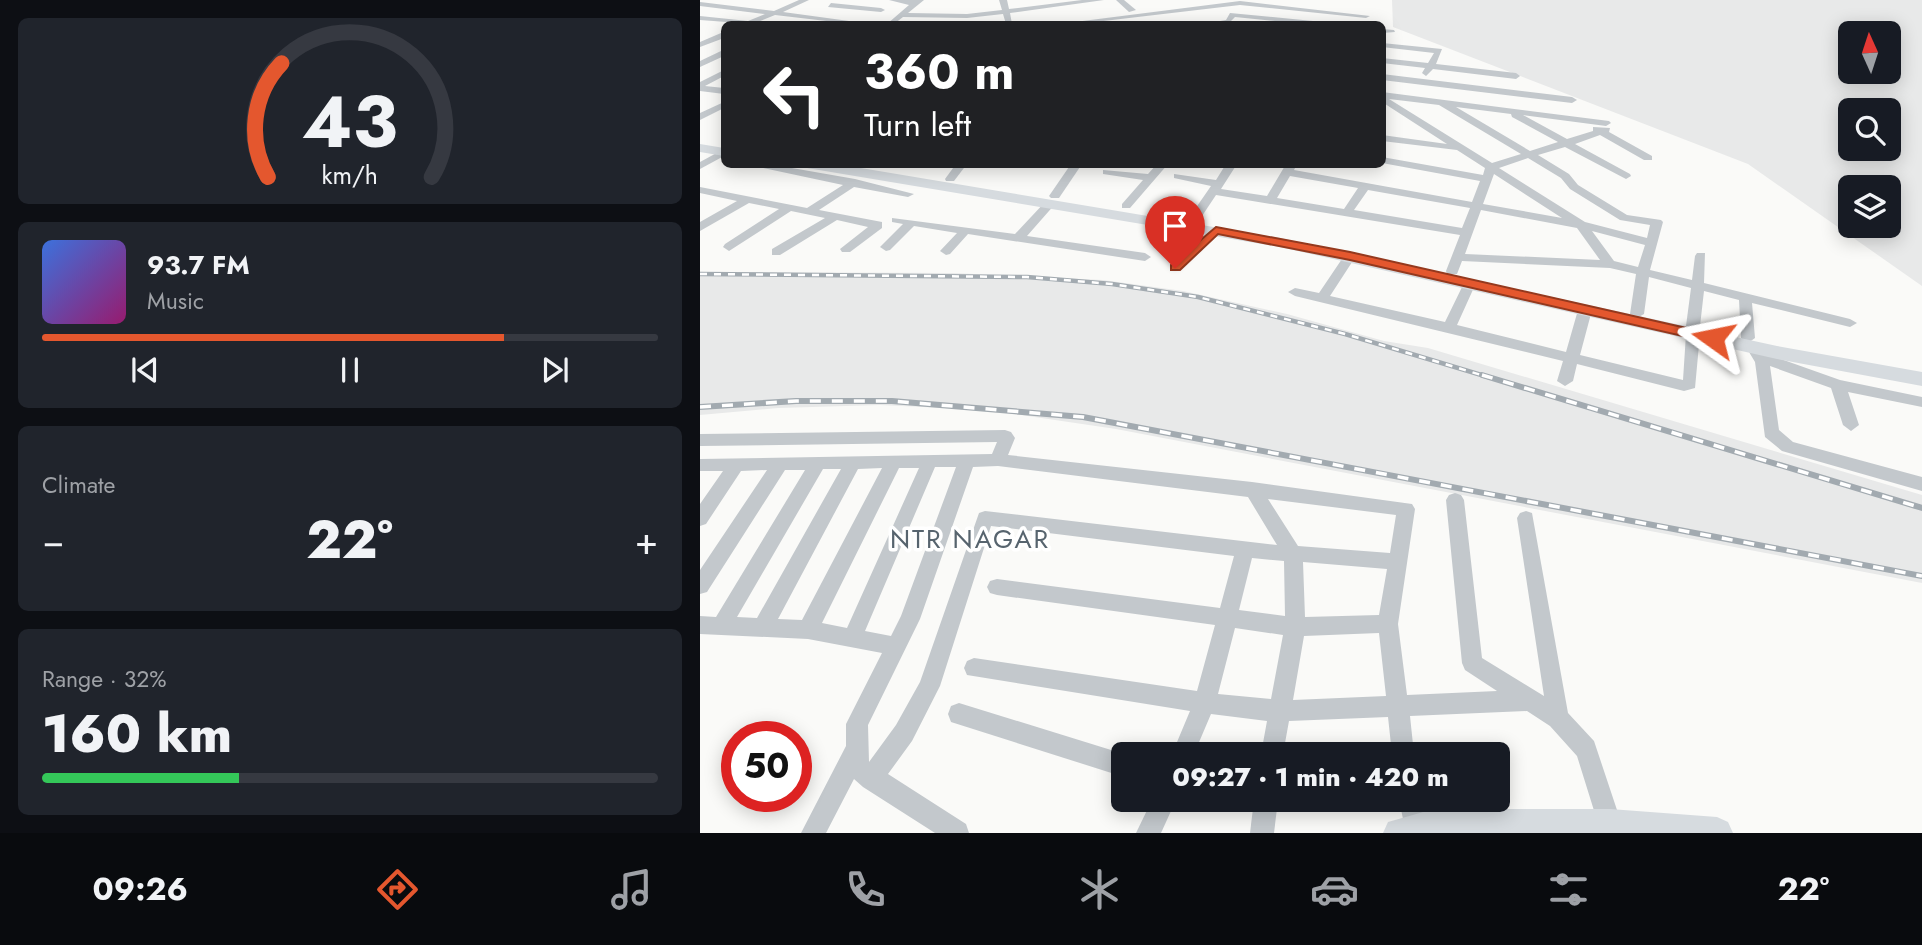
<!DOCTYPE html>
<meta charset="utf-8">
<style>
body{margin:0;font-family:Jost,sans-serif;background:#20242c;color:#f1f3f6;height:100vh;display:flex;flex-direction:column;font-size:26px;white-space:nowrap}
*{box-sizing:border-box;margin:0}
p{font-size:23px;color:#9ea1a6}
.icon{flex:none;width:38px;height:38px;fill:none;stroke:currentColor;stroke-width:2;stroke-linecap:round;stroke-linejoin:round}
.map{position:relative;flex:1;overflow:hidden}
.panel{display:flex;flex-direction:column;gap:18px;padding:18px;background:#0d0f14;width:700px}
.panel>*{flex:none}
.hud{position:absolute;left:21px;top:21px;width:665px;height:147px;border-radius:10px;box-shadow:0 4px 18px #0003;background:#202124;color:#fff;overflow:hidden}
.needle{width:46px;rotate:357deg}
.fabs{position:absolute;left:1138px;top:21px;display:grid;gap:14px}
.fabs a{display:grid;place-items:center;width:63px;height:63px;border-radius:10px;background:#171b24;box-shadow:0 4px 18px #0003;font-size:35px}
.speed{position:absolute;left:21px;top:721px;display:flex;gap:14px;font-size:35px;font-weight:700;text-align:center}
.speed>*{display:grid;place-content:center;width:91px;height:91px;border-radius:50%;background:#171b24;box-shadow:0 4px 18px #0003;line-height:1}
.speed .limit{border:10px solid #d22;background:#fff;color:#111}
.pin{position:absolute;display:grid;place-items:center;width:60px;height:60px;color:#fff;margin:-72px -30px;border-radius:50% 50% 50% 0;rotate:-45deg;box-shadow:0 0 7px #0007}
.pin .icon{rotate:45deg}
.me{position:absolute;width:77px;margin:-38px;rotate:282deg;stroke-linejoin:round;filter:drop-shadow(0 0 5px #0008)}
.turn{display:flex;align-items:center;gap:24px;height:147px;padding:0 28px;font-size:32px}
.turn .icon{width:91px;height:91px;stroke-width:2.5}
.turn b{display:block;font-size:49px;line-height:60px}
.big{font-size:52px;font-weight:800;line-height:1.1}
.panel .tile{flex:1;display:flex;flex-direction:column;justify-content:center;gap:10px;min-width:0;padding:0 24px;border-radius:10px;background:#20242c}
.panel .dial{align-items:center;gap:0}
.dial svg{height:182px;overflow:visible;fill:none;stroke:#363941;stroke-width:7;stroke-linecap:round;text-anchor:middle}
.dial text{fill:#f1f3f6;stroke:none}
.song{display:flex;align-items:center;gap:21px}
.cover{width:84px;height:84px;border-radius:10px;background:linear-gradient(135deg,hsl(220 70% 55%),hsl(320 70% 35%))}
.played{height:7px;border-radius:4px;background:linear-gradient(90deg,#e4572e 75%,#363941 75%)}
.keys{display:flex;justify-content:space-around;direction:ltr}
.heat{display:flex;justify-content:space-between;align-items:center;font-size:38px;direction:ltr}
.charge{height:10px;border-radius:5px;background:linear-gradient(90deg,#34c759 32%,#363941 0)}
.trip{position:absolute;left:411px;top:742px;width:399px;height:70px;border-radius:10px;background:#171b24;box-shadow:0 4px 18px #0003;font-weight:800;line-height:70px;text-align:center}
.tabs{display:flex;height:112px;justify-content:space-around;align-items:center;background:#090b0e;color:#9ea1a6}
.tabs .icon{width:49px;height:49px}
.tabs .current{color:#e4572e}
.tabs b{font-size:32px;color:#f1f3f6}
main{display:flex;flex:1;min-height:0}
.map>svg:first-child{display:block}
.built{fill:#e8e9e9;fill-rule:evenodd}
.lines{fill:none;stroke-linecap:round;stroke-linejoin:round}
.minor{fill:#c3c8cc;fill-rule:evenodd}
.major{fill:#d6dbdf;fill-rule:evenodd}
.rail-far1-casing{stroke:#a2aab0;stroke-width:4.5}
.rail-casing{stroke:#a2aab0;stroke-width:6}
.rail-far1{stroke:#fff;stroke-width:2.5;stroke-dasharray:7;stroke-linecap:butt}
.rail{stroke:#fff;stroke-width:3.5;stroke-dasharray:11;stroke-linecap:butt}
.route{fill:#e4572e;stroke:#94391e;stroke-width:2}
.labels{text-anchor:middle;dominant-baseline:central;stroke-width:7;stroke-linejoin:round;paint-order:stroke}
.neighbourhood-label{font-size:26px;letter-spacing:2px;fill:#57646e;stroke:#fff}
</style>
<main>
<section class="panel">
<div class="tile dial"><svg viewBox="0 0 100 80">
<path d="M14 69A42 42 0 1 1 86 69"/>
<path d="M14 69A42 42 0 0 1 20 19" stroke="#e4572e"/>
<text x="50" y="56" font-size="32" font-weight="700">43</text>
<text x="50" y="72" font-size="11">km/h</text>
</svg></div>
<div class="tile">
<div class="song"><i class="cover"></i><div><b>93.7 FM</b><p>Music</p></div></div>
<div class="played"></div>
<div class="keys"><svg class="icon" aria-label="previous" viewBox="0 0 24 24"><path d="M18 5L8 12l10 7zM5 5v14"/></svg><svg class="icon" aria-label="pause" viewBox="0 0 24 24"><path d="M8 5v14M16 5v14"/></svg><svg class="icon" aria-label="next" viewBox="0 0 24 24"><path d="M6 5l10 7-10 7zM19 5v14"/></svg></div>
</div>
<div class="tile"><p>Climate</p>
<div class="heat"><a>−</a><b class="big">22°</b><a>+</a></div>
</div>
<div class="tile"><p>Range · 32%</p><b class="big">160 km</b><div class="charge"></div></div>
</section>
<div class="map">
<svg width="1222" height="833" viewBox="0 0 1222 833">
<rect width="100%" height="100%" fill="#fafaf8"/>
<g class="built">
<path d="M692,0H1222V286L1048,164L693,27ZM1150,33H1188V72H1150ZM1150,110H1188V149H1150ZM1150,187H1188V226H1150Z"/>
<polygon points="0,272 252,273 403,280 483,291 587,314 684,341 728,348 1222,495 1222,583 416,429 288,410 180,405 78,408 0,415"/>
</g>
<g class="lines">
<g class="minor">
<polygon points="99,0 109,0 83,12 171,24 152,24 75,15 53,24 0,20 0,16 48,21 65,14 0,6 0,2 74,11"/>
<polygon points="189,0 224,0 208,13 267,14 302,10 299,0 307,0 309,9 382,0 404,0 310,13 312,24 306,24 303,14 267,18 203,17 194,24 187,24 209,5"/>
<polygon points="416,0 424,0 436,10 429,12"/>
<polygon points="540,1 670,16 666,18 540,5 378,24 359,24"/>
<polygon points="131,3 181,8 185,10 181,12 128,7"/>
<polygon points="530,13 623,22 627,24 605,24 535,17 528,24 503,24 526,20"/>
<polygon points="682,29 694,30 695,32 682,33"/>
<polygon points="21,33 24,33 24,38 0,47 0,42"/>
<polygon points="682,43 742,49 736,64 816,73 820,76 816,79 733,69 726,76 722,73 725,68 682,63 682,58 728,63 734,53 682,47"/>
<polygon points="21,51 24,51 24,56 0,67 0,61"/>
<polygon points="24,70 24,76 5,86 24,88 24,94 0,91 0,82"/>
<polygon points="682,74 872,97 877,100 872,103 682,80"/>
<path d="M682,92L909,121L911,123L906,126L823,115L867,139L893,131V127L910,128L909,132L952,156V160H944L900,135L875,144L930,174L931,176L926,179L865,147L838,155L869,174L878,185L927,215L961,220L963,222L950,270L992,280L995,256L997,253H1005L1004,283L1150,319L1157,323L1150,327L1052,303L1055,338L1048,343L1041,338L1039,300L1004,291L1000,326L995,330L1000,334L995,388L984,391L877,364L873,381L865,386L857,381L863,361L595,296L588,292L595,288L619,293L646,253L650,252L656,256L630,296L745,322L764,283L770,279L776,283L757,325L866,352L878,310L885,306L892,310L880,355L983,380L986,334L991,330L986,326L991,288L949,277L944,314L937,318L930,314L936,274L910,268L762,261L757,274H747L746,271L760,235L516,195L494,228H486L484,225L511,186L474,178V174L516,180L526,164H537L521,189L567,196L586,164H597L594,170L772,202L780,181L682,163V157L783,175L785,168L757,150L682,141V135L747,144L682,102ZM689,99L739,105L821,154L792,163ZM756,107L811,114L812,117L858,142L830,151ZM828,158L861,178L870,189L920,220L950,225L947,238L885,222L799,168ZM794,174L862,218L783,204ZM590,176L658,188L644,209L577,198ZM668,190L770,208L762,228L654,210ZM781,210L877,228L900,260L765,254ZM892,231L945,245L938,267L914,261Z"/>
<polygon points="24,102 24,108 0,120 0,113"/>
<polygon points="24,149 24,156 0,169 0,162"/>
<polygon points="44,164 69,164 155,179 214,194 208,197 154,187 119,210 182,222 182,228 150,252 142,252 140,249 168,227 137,220 80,255 72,255 72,249 125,218 91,211 29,251 23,247 25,244 79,209 49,203 0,231 0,222 37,201 0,193 0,187 107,208 143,185"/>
<polygon points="256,164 267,164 254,181 246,181 245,179"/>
<polygon points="371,164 382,164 359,198 351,198 349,196"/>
<polygon points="457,164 468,164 430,208 422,208 422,204 443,180 403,174 403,170 448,174"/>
<polygon points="350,200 356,203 327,236 445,253 451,257 445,261 268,234 250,254 246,255 240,251 257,233 214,226 190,250 186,251 180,247 203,224 192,222 192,218 315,234 346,201"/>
<polygon points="516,226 522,230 520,233 479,271 471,271 471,265"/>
<polygon points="1053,342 1058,344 1064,353 1140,380 1222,397 1222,407 1148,392 1159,425 1151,431 1143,425 1131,388 1070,366 1079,430 1093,442 1222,477 1222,491 1082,451 1065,437 1055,362 1046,347"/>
<path d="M305,430L311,432L315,438L308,455L552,482L712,504L715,509L698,624L707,695L797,691L765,670L762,663L746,500L749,495L755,493L761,495L764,500L782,658L844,696L817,518L820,513L826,511L832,513L868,713L894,741L922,825L919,833H901L877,756L850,726L827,711L710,716L714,754H692L688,717L589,721L583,754H561L567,721L511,714L494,754H472L490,711L267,675L264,668L267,661L274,658L497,691L515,625L297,595L290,593L287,587L290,581L297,579L520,608L534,556L291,526L240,686L212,741L188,774L266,824L269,833H235L163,787L154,779L126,833H101L146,746V724L182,653L108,639L0,634V616L16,617L105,470H85L7,592L0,594V570L67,470L41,471L6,524L0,526V504L23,471H0V459L292,454L297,442L0,446V434ZM298,466L548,497L577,545L285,511L279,513L220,682L196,725L169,762L168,725L220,619L273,467ZM235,467H256L201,616L191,636L165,631ZM182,468L102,620L78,619L158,469ZM199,468H219L147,628L122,623ZM123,469H141L57,618L37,617ZM568,499L696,515L690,553L598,546ZM552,558L584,561L585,616L539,610ZM603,562L687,569L679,615L605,617ZM535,628L583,635L571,699L518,694ZM679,633L686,696L593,700L604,636Z"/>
<polygon points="259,703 424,754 424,777 251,722 248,714 251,706"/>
<polygon points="452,800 476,800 461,833 436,833"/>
<polygon points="554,800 578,800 574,833 550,833"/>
<polygon points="699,800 723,800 728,828 726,833 706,833"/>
</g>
<g class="major">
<polygon points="0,144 24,148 24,156 0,152"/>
<polygon points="100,164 137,164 580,238 1077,346 1222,372 1222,386 1077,359 580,247 107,168"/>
<polygon points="734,809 910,809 1017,817 1028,822 1033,833 683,833 688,822"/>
</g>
<defs>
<polyline id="rail-far1" points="0,274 327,277 412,284 498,297 645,334 788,377"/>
<g id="rail">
<polyline points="782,375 1222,508"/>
<polyline points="0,407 96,401 192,401 383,417 1222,576"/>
</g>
</defs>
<use href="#rail-far1" class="rail-far1-casing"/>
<use href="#rail" class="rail-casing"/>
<use href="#rail-far1" class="rail-far1"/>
<use href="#rail" class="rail"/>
</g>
<polygon class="route" points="516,227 650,252 1013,334 1020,338 1013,343 650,260 518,234 480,270 471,270 471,265"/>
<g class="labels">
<g class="neighbourhood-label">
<text x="270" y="539">NTR NAGAR</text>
</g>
</g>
</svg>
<div class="fabs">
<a><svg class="needle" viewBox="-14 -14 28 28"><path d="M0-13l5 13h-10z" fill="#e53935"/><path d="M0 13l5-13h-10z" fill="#9ea1a6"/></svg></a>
<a><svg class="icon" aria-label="search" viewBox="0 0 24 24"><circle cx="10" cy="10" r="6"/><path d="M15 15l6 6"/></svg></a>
<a><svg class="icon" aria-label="layers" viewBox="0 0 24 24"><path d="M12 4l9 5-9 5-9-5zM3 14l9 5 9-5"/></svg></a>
</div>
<div class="speed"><div class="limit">50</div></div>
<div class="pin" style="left:475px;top:268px;background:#d93025"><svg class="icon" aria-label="arrive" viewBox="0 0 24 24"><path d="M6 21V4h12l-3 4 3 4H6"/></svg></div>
<svg class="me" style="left:1013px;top:338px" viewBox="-20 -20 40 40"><path d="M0-17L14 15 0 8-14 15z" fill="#e4572e" stroke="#fff" stroke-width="4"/></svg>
<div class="trip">09:27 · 1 min · 420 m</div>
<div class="hud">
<div class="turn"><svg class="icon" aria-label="left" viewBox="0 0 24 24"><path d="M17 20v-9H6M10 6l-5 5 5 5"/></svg><div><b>360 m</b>Turn left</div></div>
</div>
</div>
</main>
<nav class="tabs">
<b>09:26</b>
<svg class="icon current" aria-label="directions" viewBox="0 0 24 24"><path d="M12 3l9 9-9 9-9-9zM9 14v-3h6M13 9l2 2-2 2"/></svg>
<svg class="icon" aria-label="music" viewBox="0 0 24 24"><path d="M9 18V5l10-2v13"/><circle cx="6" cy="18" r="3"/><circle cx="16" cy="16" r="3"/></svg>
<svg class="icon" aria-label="phone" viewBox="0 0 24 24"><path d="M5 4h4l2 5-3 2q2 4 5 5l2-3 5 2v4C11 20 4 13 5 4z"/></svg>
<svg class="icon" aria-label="climate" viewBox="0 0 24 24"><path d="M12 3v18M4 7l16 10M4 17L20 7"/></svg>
<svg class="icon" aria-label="car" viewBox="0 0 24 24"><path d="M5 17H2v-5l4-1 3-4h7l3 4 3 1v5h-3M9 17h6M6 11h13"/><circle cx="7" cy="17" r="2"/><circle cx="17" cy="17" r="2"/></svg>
<svg class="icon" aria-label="filters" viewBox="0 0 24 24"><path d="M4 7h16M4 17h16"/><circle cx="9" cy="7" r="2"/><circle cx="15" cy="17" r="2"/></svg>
<b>22°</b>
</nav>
